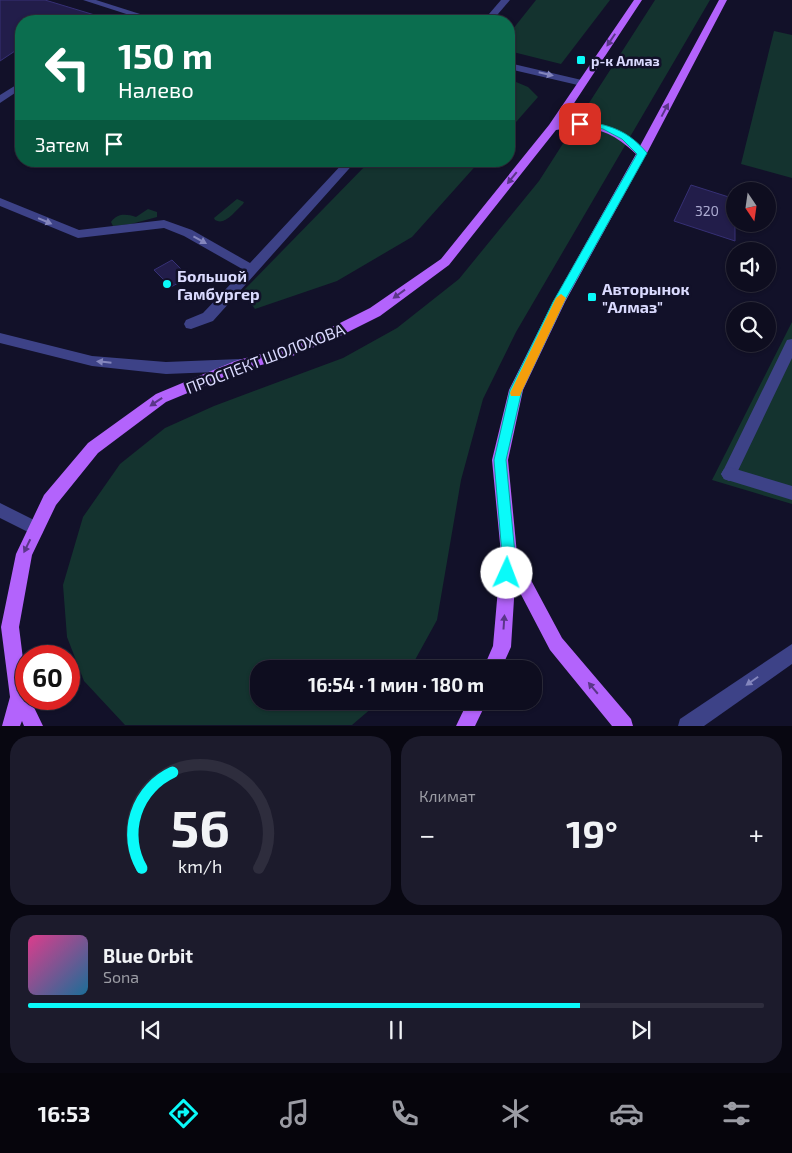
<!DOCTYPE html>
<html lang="ru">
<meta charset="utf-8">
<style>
body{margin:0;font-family:"Exo 2",sans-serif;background:#1c1b2c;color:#f1f3f6;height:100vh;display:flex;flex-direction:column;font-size:19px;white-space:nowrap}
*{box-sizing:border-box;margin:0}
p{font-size:16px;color:#9b9ca4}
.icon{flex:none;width:28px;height:28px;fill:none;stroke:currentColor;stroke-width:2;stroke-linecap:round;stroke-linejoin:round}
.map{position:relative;height:726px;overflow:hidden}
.drawer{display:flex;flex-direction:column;gap:10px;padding:10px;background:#080711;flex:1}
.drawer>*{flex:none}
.banner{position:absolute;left:15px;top:15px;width:500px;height:152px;border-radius:20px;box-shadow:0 1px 4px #0004,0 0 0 1px #2e2d3d;background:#0b6e4f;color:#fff;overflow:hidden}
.needle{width:32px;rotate:167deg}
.tools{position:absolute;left:726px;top:182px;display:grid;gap:10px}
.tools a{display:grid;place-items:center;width:50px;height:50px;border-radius:50%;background:#0e0d1f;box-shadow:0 1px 4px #0004,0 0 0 1px #2e2d3d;font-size:25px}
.speed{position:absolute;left:15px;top:645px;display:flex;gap:10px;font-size:25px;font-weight:700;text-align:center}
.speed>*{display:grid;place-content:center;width:65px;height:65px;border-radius:50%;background:#0e0d1f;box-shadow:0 1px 4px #0004,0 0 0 1px #2e2d3d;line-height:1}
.speed .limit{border:8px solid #d22;background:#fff;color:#111}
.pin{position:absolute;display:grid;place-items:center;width:42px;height:42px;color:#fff;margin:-21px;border-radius:10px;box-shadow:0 2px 8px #0006}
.me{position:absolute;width:55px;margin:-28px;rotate:2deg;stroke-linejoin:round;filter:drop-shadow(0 0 4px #0008)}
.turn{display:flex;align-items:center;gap:18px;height:105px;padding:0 20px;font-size:22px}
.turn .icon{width:65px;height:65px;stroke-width:2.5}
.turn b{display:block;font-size:35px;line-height:42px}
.then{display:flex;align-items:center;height:48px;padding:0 20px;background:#0003;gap:10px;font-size:19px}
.big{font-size:38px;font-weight:700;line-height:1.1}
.drawer .widget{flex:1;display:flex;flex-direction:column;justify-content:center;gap:8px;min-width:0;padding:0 18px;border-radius:20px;background:#1c1b2c}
.drawer .dial{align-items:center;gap:0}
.dial svg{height:130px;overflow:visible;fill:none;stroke:#2e2d3d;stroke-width:7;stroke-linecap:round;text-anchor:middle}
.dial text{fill:#f1f3f6;stroke:none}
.song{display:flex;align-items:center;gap:15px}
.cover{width:60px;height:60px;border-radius:8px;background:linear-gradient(135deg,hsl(330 70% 55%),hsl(200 70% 35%))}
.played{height:5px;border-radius:2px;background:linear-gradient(90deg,#0afaf9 75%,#2e2d3d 75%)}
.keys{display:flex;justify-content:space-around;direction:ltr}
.heat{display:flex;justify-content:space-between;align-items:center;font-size:28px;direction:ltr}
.drawer .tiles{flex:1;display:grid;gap:10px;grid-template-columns:1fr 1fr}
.widget:last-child{grid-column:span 2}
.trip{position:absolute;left:250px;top:660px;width:292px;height:50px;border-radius:20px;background:#0e0d1f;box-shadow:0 1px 4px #0004,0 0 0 1px #2e2d3d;font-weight:700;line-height:50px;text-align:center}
.menu{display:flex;height:80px;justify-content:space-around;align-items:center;background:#06050c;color:#9b9ca4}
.menu .icon{width:35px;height:35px}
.menu .on{color:#0afaf9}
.menu b{font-size:22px;color:#f1f3f6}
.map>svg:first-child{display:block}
.green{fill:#14332f}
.building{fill:#221d4a;stroke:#363075}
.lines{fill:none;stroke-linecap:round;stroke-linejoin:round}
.service{fill:#3d4287;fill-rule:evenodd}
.minor{fill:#3d4287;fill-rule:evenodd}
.primary{fill:#b363fc;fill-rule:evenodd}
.oneway{fill:#5a3688}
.oneway2{fill:#8486bd}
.route{fill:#0afaf9;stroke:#06a2a2}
.slow{fill:#f59e0b}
.poi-dot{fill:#0afaf9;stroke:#121129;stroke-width:2}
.labels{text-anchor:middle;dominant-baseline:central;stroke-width:5;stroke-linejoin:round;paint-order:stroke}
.far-poi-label{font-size:14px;font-weight:bold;fill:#dadafe;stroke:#121129;text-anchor:start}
.number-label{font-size:14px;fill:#acabd1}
.poi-label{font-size:16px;font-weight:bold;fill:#dadafe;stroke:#121129;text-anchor:start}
.street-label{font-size:16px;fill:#dadafe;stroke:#121129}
</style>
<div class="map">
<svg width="792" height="726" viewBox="0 0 792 726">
<rect width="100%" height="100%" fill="#121129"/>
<g class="green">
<polygon points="536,0 610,0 561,64 509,51 509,34"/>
<polygon points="655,0 710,0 516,332 483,399 461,480 437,620 410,669 259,669 259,701 380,701 352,725 125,725 84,681 67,637 63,585 83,517 120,464 165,428 214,406 343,358 397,328 459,279 539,181"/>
<polygon points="774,31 792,35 792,178 741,164"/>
<polygon points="509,79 528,87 538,97 509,130"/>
<polygon points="370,161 480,161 412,237 337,281 255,309 242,292"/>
<path d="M237,199L244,202L243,204C235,211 225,226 215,220L214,218Z"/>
<path d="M148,209L157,212V217L131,224L113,226L111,222C118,213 126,214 136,217Z"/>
<polygon points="792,322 792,504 712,480"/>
</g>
<g class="building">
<polygon points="0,0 45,0 98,16 97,21 21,21 21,47 0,61"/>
<polygon points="691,185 735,199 735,241 674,221"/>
<polygon points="172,260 189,277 171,287 154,270"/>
</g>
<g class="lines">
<g class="service">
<polygon points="83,0 96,0 162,21 148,21"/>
<polygon points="501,0 510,0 492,21 483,21"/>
<polygon points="509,63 586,81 587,83 582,86 509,69"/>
<polygon points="21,82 21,89 0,103 0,95"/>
<polygon points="345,161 356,161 213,321 191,329 186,328 184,324 186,320 203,313 244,270 184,236 164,228 78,238 0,206 0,198 79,230 164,220 192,230 250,263"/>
<polygon points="0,333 92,356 166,362 240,359 245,361 247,365 245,369 240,371 166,374 92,366 0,343"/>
<polygon points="792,339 792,358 734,479 729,481 724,479 721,474 724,469 785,344 787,340"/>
<polygon points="0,503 42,524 44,529 42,534 36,536 0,518"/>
<polygon points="792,644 792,664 704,726 678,726 680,719"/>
</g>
<polygon class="minor" points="729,467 792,486 792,500 724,479 721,474 724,469"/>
<g class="primary">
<path d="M634,0H642L561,123C592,119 617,125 640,146L719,0H727L647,153L565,302L523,390L508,460L517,554L562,638L631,719L633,726H612L550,650L515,583L511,647L501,669H483L493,646L501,554L492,460L509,390L553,302L636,154C609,129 592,125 556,130L449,265L380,316L338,337L290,357L243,370L166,402L98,453L56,505L32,555L19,627L26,683V699H30L43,726H24L22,721L20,726H2L10,697L1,627L16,554L44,495L88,443L156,394L235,361L282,348L328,329L370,308L441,259L549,125Z"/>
<polygon points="468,701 487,701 475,726 456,726"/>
</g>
</g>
<defs><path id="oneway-solid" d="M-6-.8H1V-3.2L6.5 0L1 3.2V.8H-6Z" transform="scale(1.25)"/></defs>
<g class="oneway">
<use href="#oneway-solid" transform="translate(611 40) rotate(124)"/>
<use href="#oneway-solid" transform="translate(665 110) rotate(-62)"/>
<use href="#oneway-solid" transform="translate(512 178) rotate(129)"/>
<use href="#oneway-solid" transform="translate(399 294) rotate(144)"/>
<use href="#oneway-solid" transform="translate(156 402) rotate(146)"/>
<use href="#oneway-solid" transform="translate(27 546) rotate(116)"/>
<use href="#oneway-solid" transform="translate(504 622) rotate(-86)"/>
<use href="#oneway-solid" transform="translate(593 688) rotate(-130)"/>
</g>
<g class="oneway2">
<use href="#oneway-solid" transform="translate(546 74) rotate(13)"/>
<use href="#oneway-solid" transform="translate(45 221) rotate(23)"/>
<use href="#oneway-solid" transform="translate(200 240) rotate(29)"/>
<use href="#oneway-solid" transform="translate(104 362) rotate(-174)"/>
<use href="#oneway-solid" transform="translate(752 681) rotate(145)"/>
</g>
<path class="route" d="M580,121C608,124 628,130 647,153L564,302L522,390L506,460L515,554L512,577L507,579L502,577L500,573L502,554L494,460L510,390L553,302L637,154L622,139L603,129L576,125V122Z"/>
<polygon class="slow" points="561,294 566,298 521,393 520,396 511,396 510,393 556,298"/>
<g class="poi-dot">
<rect x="576" y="55" width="10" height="10" rx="2.5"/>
<circle cx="167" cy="284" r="5"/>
<rect x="587" y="292" width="10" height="10" rx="2.5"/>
</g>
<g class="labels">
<g class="far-poi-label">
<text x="591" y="60">р-к Алмаз</text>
</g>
<g class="number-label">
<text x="707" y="210">320</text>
</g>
<g class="poi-label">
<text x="177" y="275">Большой<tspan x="177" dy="18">Гамбургер</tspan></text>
<text x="602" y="288">Авторынок<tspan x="602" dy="18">"Алмаз"</tspan></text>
</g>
<g class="street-label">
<text transform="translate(265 358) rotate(-21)">ПРОСПЕКТ ШОЛОХОВА</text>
</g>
</g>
</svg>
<div class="tools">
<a><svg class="needle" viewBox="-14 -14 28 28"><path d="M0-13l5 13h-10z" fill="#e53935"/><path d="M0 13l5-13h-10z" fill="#9b9ca4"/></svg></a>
<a><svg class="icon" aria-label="sound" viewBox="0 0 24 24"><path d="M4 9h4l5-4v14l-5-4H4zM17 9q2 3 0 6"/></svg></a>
<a><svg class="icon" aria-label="search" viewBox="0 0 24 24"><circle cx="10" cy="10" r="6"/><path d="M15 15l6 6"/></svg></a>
</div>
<div class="speed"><div class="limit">60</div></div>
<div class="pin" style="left:580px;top:124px;background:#d93025"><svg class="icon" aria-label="arrive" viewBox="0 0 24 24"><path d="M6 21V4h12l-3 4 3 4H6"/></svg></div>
<svg class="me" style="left:507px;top:573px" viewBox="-20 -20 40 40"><circle r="19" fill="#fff"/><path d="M0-13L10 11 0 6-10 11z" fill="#0afaf9"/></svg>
<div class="trip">16:54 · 1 мин · 180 m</div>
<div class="banner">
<div class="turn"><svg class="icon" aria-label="left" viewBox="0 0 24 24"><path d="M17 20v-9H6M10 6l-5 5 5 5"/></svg><div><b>150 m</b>Налево</div></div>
<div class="then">Затем<svg class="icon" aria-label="arrive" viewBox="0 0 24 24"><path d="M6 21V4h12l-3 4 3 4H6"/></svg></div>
</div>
</div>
<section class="drawer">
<div class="tiles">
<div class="widget dial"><svg viewBox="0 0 100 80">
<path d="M14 69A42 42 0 1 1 86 69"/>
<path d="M14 69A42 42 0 0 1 33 10" stroke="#0afaf9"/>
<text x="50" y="56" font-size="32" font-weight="700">56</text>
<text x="50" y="72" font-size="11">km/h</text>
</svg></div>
<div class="widget"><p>Климат</p>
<div class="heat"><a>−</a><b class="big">19°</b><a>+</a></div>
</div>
<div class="widget">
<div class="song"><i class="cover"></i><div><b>Blue Orbit</b><p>Sona</p></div></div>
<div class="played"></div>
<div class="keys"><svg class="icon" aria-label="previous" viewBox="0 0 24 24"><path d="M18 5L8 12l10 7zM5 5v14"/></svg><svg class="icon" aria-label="pause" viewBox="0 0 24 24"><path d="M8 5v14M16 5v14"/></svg><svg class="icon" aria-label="next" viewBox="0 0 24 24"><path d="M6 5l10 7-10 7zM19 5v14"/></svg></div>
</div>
</div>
</section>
<nav class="menu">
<b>16:53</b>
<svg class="icon on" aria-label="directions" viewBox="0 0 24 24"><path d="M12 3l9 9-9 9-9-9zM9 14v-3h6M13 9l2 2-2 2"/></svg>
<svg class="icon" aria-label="music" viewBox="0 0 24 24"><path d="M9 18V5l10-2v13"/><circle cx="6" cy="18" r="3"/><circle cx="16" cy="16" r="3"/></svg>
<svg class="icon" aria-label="phone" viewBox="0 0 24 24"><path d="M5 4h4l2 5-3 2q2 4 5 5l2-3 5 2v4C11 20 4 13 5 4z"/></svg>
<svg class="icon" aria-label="climate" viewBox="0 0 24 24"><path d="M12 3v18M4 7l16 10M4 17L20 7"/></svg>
<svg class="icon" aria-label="car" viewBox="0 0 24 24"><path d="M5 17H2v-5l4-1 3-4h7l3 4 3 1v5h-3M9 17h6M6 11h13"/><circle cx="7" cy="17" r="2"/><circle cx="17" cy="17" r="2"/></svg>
<svg class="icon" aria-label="filters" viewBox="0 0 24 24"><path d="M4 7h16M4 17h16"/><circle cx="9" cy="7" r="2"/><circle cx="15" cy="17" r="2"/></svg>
</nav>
